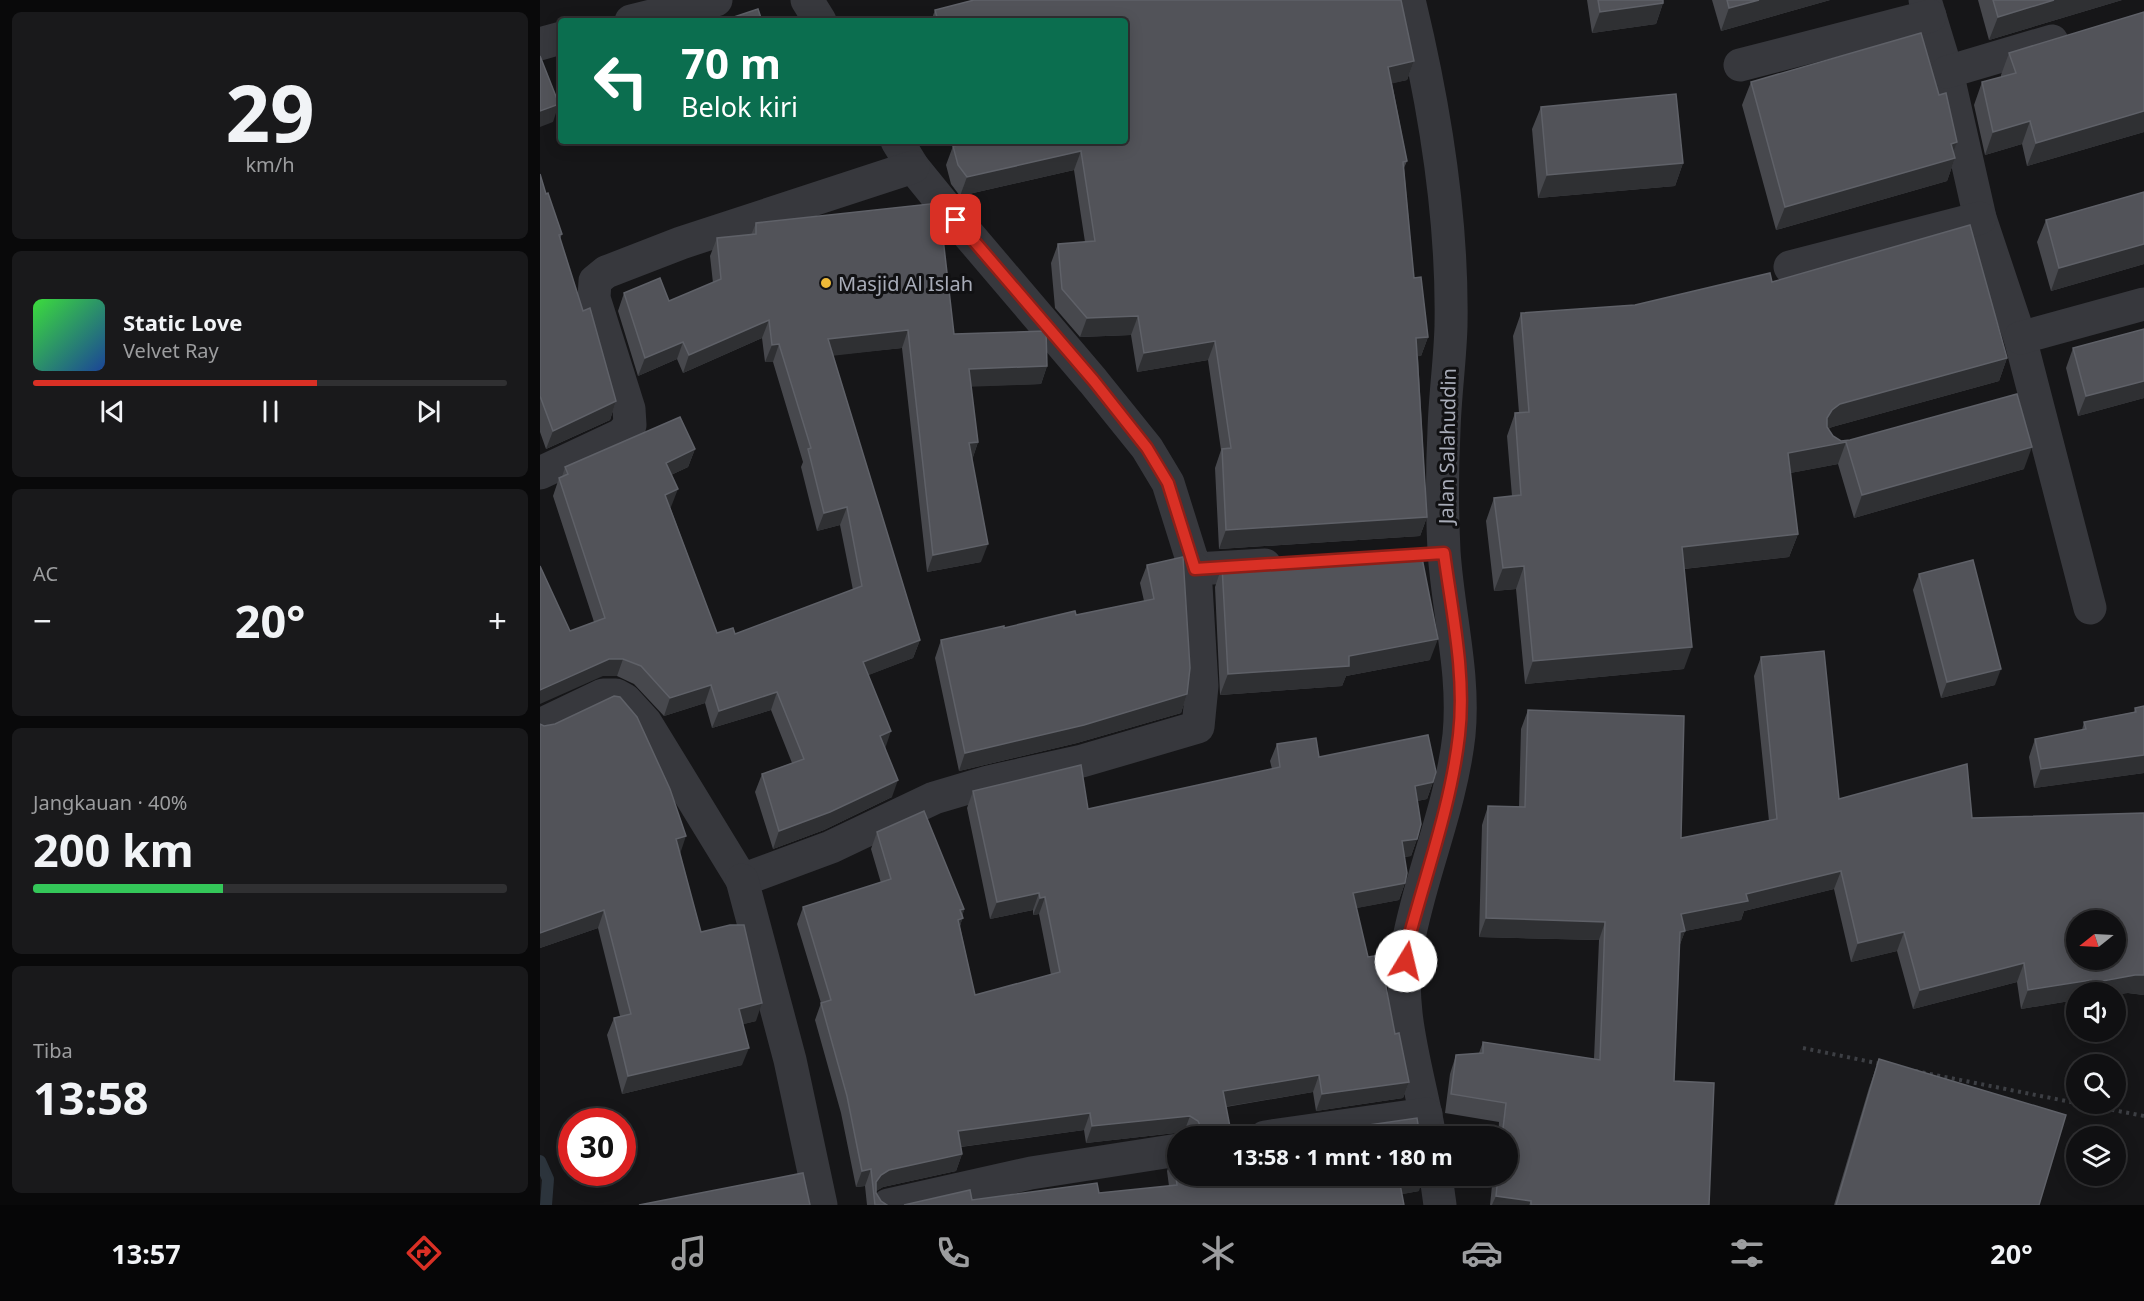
<!DOCTYPE html>
<html lang="id">
<meta charset="utf-8">
<style>
body{margin:0;font-family:"Noto Sans",sans-serif;background:#19191b;color:#f1f3f6;height:100vh;display:flex;flex-direction:column;font-size:22px;white-space:nowrap}
*{box-sizing:border-box;margin:0}
p{font-size:20px;color:#9c9d9f}
.icon{flex:none;width:33px;height:33px;fill:none;stroke:currentColor;stroke-width:2;stroke-linecap:round;stroke-linejoin:round}
.map{position:relative;flex:1;overflow:hidden}
.side{display:flex;flex-direction:column;gap:12px;padding:12px;background:#09090a;width:540px}
.side>*{flex:none}
.top-card{position:absolute;left:18px;top:18px;width:570px;height:126px;border-radius:6px;box-shadow:0 3px 15px #0003,0 0 0 2px #303032;background:#0b6e4f;color:#fff;overflow:hidden}
.needle{width:39px;rotate:252deg}
.controls{position:absolute;left:1526px;top:910px;display:grid;gap:12px}
.controls a{display:grid;place-items:center;width:60px;height:60px;border-radius:50%;background:#101012;box-shadow:0 3px 15px #0003,0 0 0 2px #303032;font-size:30px}
.speed{position:absolute;left:18px;top:1108px;display:flex;gap:12px;font-size:30px;font-weight:700;text-align:center}
.speed>*{display:grid;place-content:center;width:78px;height:78px;border-radius:50%;background:#101012;box-shadow:0 3px 15px #0003,0 0 0 2px #303032;line-height:1}
.speed .limit{border:9px solid #d22;background:#fff;color:#111}
.pin{position:absolute;display:grid;place-items:center;width:51px;height:51px;color:#fff;margin:-26px;border-radius:12px;box-shadow:0 3px 9px #0006}
.me{position:absolute;width:66px;margin:-33px;rotate:9deg;stroke-linejoin:round;filter:drop-shadow(0 0 4px #0008)}
.turn{display:flex;align-items:center;gap:21px;height:126px;padding:0 24px;font-size:27px}
.turn .icon{width:78px;height:78px;stroke-width:2.5}
.turn b{display:block;font-size:42px;line-height:51px}
.big{font-size:45px;font-weight:700;line-height:1.1}
.side .widget{flex:1;display:flex;flex-direction:column;justify-content:center;gap:9px;min-width:0;padding:0 21px;border-radius:9px;background:#19191b}
.side .dial{align-items:center;gap:0}
.dial b{font-size:78px;line-height:1}
.song{display:flex;align-items:center;gap:18px}
.cover{width:72px;height:72px;border-radius:9px;background:linear-gradient(135deg,hsl(120 70% 55%),hsl(220 70% 35%))}
.played{height:6px;border-radius:3px;background:linear-gradient(90deg,#d93025 60%,#303032 60%)}
.keys{display:flex;justify-content:space-around;direction:ltr}
.heat{display:flex;justify-content:space-between;align-items:center;font-size:33px;direction:ltr}
.charge{height:9px;border-radius:4px;background:linear-gradient(90deg,#34c759 40%,#303032 0)}
.trip{position:absolute;left:627px;top:1126px;width:351px;height:60px;border-radius:30px;background:#101012;box-shadow:0 3px 15px #0003,0 0 0 2px #303032;font-weight:700;line-height:60px;text-align:center}
.dock{display:flex;height:96px;justify-content:space-around;align-items:center;background:#060607;color:#9c9d9f}
.dock .icon{width:42px;height:42px}
.dock .current{color:#d93025}
.dock b{font-size:27px;color:#f1f3f6}
main{display:flex;flex:1;min-height:0}
.map>svg:first-child{display:block}
.lines{fill:none;stroke-linecap:round;stroke-linejoin:round}
.stream{stroke:#2c343c;stroke-width:12}
.path{stroke:#3d3f44;stroke-width:4;stroke-dasharray:3 4.5;stroke-linecap:butt}
.minor{stroke:#37383d;stroke-width:33}
.wall{fill:#47484d}
.shaded-wall{fill:#2f3033}
.building{fill:#525359;stroke:#5f6168;stroke-width:1.5;fill-rule:evenodd}
.route-casing{stroke:#8d1f18;stroke-width:15}
.route{stroke:#d93025;stroke-width:10}
.poi-dot{fill:#eeb938;stroke:#111113;stroke-width:2}
.labels{text-anchor:middle;dominant-baseline:central;stroke-width:6;stroke-linejoin:round;paint-order:stroke}
.poi-label{font-size:20px;fill:#a8acb8;stroke:#111113;text-anchor:start}
.street-label{font-size:20px;fill:#a8acb8;stroke:#111113}
</style>
<main>
<section class="side">
<div class="widget dial"><b>29</b><p>km/h</p></div>
<div class="widget">
<div class="song"><i class="cover"></i><div><b>Static Love</b><p>Velvet Ray</p></div></div>
<div class="played"></div>
<div class="keys"><svg class="icon" aria-label="previous" viewBox="0 0 24 24"><path d="M18 5L8 12l10 7zM5 5v14"/></svg><svg class="icon" aria-label="pause" viewBox="0 0 24 24"><path d="M8 5v14M16 5v14"/></svg><svg class="icon" aria-label="next" viewBox="0 0 24 24"><path d="M6 5l10 7-10 7zM19 5v14"/></svg></div>
</div>
<div class="widget"><p>AC</p>
<div class="heat"><a>−</a><b class="big">20°</b><a>+</a></div>
</div>
<div class="widget"><p>Jangkauan · 40%</p><b class="big">200 km</b><div class="charge"></div></div>
<div class="widget"><p>Tiba</p><b class="big">13:58</b></div>
</section>
<div class="map">
<svg width="1604" height="1205" viewBox="0 0 1604 1205">
<rect width="100%" height="100%" fill="#161618"/>
<g class="lines">
<polyline class="stream" points="0,1161 8,1179 6,1205"/>
<g class="path">
<polyline points="1263,1048 1341,1064"/>
<polyline points="1375,1071 1536,1103"/>
<polyline points="1542,1104 1604,1116"/>
</g>
<g class="minor">
<polyline points="267,0 280,21"/>
<path d="M869,0C895,107 913,216 911,326C910,361 905,395 904,430C902,470 902,511 904,551C908,613 925,673 919,735C911,807 881,873 868,943C855,1009 879,1072 890,1137"/>
<polyline points="1385,0 1407,72 1440,218 1480,338 1550,608"/>
<polyline points="91,21 176,0"/>
<polyline points="0,44 21,38"/>
<polyline points="1200,65 1390,16"/>
<polyline points="1407,72 1512,41"/>
<polyline points="357,141 373,167 416,220 553,381 607,448 628,483 655,569 725,565"/>
<polyline points="1250,267 1440,218"/>
<polyline points="1480,338 1604,304"/>
<polyline points="0,473 81,435 90,425 89,409 54,298 55,281 66,272 141,243 373,167"/>
<polyline points="0,725 63,695 76,695 85,700 106,723 202,880 291,847 394,798 448,782 542,761 658,727 662,686 655,569"/>
<polyline points="202,880 250,1060 281,1205"/>
<polyline points="725,1137 886,1114"/>
<polyline points="896,1176 900,1205"/>
<polyline points="348,1205 491,1173 638,1150"/>
</g>
</g>
<g class="wall">
<polygon points="434,0 861,0 874,61 867,80 852,83 867,161 864,168 874,278 881,277 888,337 881,356 878,356 887,517 880,536 679,549 675,468 681,450 668,360 597,372 591,335 540,337 515,308 511,263 518,244 545,242 534,170 420,196 411,184 406,165 413,146 434,142 433,141 585,141 585,21 391,21 395,10"/>
<polygon points="1047,0 1123,0 1123,3 1116,24 1052,33"/>
<polygon points="1172,0 1290,0 1181,31"/>
<polygon points="1438,0 1582,0 1449,40"/>
<polygon points="1604,12 1604,132 1487,166 1482,144 1445,155 1434,105 1442,82 1461,77 1461,75 1469,53"/>
<polygon points="1211,82 1399,95 1417,142 1413,152 1415,158 1407,181 1236,230 1202,105"/>
<polygon points="1001,107 1143,163 1135,186 998,198 992,129"/>
<polygon points="0,174 6,194 22,234 20,239 43,311 76,401 70,420 6,449 0,432"/>
<polygon points="1604,192 1604,264 1511,291 1497,242 1506,220"/>
<polygon points="216,223 414,334 507,366 501,384 431,386 438,442 432,460 441,562 387,572 362,348 293,355 380,640 373,658 328,675 345,747 352,797 284,830 233,849 215,792 222,774 252,763 231,710 172,728 165,703 124,716 94,684 77,676 63,676 30,631 54,622 13,496 19,478 22,477 25,467 155,449 148,467 131,475 131,507 130,507 177,633 195,634 313,590 300,525 277,531 261,467 263,462 233,362 225,362 222,338 143,373 137,359 98,376 78,311 84,293 129,301 173,283 170,256 177,238 211,235"/>
<polygon points="1232,282 1467,358 1459,381 1292,427 1288,429 1293,436 1301,441 1484,469 1314,518 1298,464 1250,473 1258,534 1249,557 1144,569 1144,669 985,684 976,589 954,591 946,521 954,498 972,496 967,436 975,413 979,413 973,336 981,313 1095,305"/>
<polygon points="1604,329 1604,398 1538,416 1526,368 1533,348"/>
<polygon points="607,565 647,694 641,713 537,743 419,771 395,658 401,640 536,615 604,601 600,583"/>
<polygon points="682,566 890,660 806,676 802,686 680,695 675,587"/>
<polygon points="1379,574 1455,685 1401,698 1373,590"/>
<polygon points="1221,657 1299,799 1432,818 1604,813 1604,995 1588,993 1536,993 1536,1000 1481,1009 1477,982 1373,1009 1357,951 1311,962 1294,889 1204,911 1201,920 1145,931 1140,944 1134,1081 1169,1205 950,1205 953,1176 968,1176 968,1137 958,1137 959,1122 905,1113 910,1074 916,1055 939,1053 943,1042 1054,1059 1059,940 939,937 942,825 948,806 979,807 981,729 988,710 1141,838 1229,821 1214,676"/>
<polygon points="1604,706 1604,773 1494,788 1489,757 1495,739 1542,730 1544,722 1594,712 1595,708"/>
<polygon points="0,724 140,853 161,932 216,1021 203,1024 202,1065 82,1094 67,1035 74,1018 80,1016 58,928 0,948"/>
<polygon points="737,744 779,757 893,782 887,799 877,801 877,839 871,856 864,857 865,883 859,900 816,908 828,957 855,1034 869,1082 863,1098 776,1111 773,1092 686,1107 692,1137 651,1137 644,1132 546,1143 544,1130 421,1147 422,1154 416,1171 343,1187 336,1191 336,1193 341,1201 347,1205 327,1205 325,1186 316,1187 301,1113 275,1020 281,1003 257,924 263,907 341,883 331,849 337,832 424,909 420,927 435,995 511,975 499,914 493,915 493,910 450,919 427,808 433,791 548,809 732,769 730,761"/>
<polygon points="1339,1059 1499,1205 1294,1205 1329,1088"/>
<polygon points="633,1154 638,1176 879,1191 862,1194 432,1200 559,1193 629,1186 627,1171"/>
</g>
<g class="shaded-wall">
<polygon points="1219,0 1290,0 1181,31 1189,8"/>
<polygon points="1514,0 1582,0 1449,40 1458,17"/>
<polygon points="1123,3 1116,24 1052,33 1060,12"/>
<polygon points="874,61 867,80 842,86 848,67"/>
<polygon points="19,104 13,122 0,127 0,111"/>
<polygon points="1604,111 1604,132 1487,166 1496,143"/>
<polygon points="1490,121 1482,144 1445,155 1453,132"/>
<polygon points="1417,142 1411,159 1415,158 1407,181 1236,230 1245,207"/>
<polygon points="541,151 534,170 420,196 427,177"/>
<polygon points="1143,163 1135,186 998,198 1007,175"/>
<polygon points="1604,244 1604,264 1511,291 1519,268"/>
<polygon points="598,316 591,335 540,337 547,318"/>
<polygon points="229,320 222,338 143,373 149,355"/>
<polygon points="368,330 362,348 282,357 288,339"/>
<polygon points="888,337 881,356 870,357 876,338"/>
<polygon points="675,341 668,360 597,372 604,353"/>
<polygon points="143,342 137,359 98,376 105,358"/>
<polygon points="239,344 233,362 225,362 232,345"/>
<polygon points="1467,358 1459,381 1292,427 1283,432 1287,418 1292,410 1300,404"/>
<polygon points="507,366 501,384 423,387 429,369"/>
<polygon points="1604,381 1604,398 1538,416 1546,396"/>
<polygon points="76,401 70,420 6,449 13,431"/>
<polygon points="438,442 432,460 429,443"/>
<polygon points="1306,442 1298,464 1240,475 1248,453"/>
<polygon points="1492,447 1484,469 1314,518 1322,495"/>
<polygon points="155,449 148,467 120,480 126,463"/>
<polygon points="138,489 131,507 119,513 125,495"/>
<polygon points="307,507 300,525 277,531 284,513"/>
<polygon points="887,517 880,536 679,549 686,530"/>
<polygon points="1258,534 1249,557 1134,570 1142,547"/>
<polygon points="448,544 441,562 387,572 393,555"/>
<polygon points="984,566 976,589 954,591 963,568"/>
<polygon points="898,639 890,660 806,676 802,686 680,695 688,674 809,656"/>
<polygon points="380,640 373,658 316,680 323,662"/>
<polygon points="1152,647 1144,669 985,684 993,661"/>
<polygon points="69,659 83,659 77,676 63,676 0,704 0,690"/>
<polygon points="1461,669 1455,685 1401,698 1407,682"/>
<polygon points="171,685 165,703 124,716 130,698"/>
<polygon points="237,692 231,710 172,728 179,711"/>
<polygon points="647,694 641,713 537,743 419,771 425,753"/>
<polygon points="351,731 345,749 340,736"/>
<polygon points="1604,755 1604,773 1494,788 1501,769"/>
<polygon points="358,780 352,797 284,830 233,849 239,831"/>
<polygon points="893,782 887,799 868,803 875,786"/>
<polygon points="146,836 140,854 136,839"/>
<polygon points="877,839 871,856 855,858 862,841"/>
<polygon points="1301,871 1294,889 1204,911 1201,920 1135,933 1141,914 1206,894"/>
<polygon points="865,883 859,900 807,910 813,893"/>
<polygon points="499,893 493,910 450,919 457,902"/>
<polygon points="505,897 499,914 493,915 500,898"/>
<polygon points="424,909 421,919 423,918 416,935 412,936 420,910"/>
<polygon points="64,910 58,928 0,948 0,933"/>
<polygon points="946,918 1065,922 1059,940 939,937"/>
<polygon points="1145,931 1138,950 1140,932"/>
<polygon points="1364,932 1357,951 1311,962 1318,943"/>
<polygon points="1484,963 1477,982 1373,1009 1380,990"/>
<polygon points="1595,975 1604,975 1604,995 1588,993 1575,996 1575,993 1549,993 1552,983"/>
<polygon points="1551,980 1547,993 1536,993 1536,1000 1481,1009 1488,990"/>
<polygon points="222,1003 216,1021 193,1027 199,1009"/>
<polygon points="209,1048 202,1065 82,1094 88,1076"/>
<polygon points="779,1075 773,1092 677,1108 683,1091"/>
<polygon points="869,1082 863,1098 776,1111 782,1094"/>
<polygon points="550,1113 544,1130 412,1148 418,1131"/>
<polygon points="650,1116 644,1132 546,1143 552,1126"/>
<polygon points="422,1154 416,1171 343,1187 335,1192 336,1182 341,1175 349,1170"/>
<polygon points="331,1169 325,1186 316,1187 322,1171"/>
<polygon points="874,1176 884,1176 879,1191 853,1196 859,1179"/>
<polygon points="956,1196 991,1201 989,1205 952,1205"/>
</g>
<g class="building">
<polygon points="434,0 861,0 874,61 848,67 867,161 863,162 874,278 881,277 888,337 876,338 887,517 686,530 682,449 691,448 675,341 604,353 598,316 547,318 522,289 518,244 555,241 541,151 427,177 418,165 413,146 440,141 585,141 585,21 398,21 395,10"/>
<polygon points="1058,0 1123,0 1123,3 1060,12"/>
<polygon points="1187,0 1219,0 1189,8"/>
<polygon points="1453,0 1514,0 1458,17"/>
<polygon points="218,9 222,21 182,21"/>
<polygon points="1604,12 1604,111 1496,143 1490,121 1453,132 1442,82 1476,73 1469,53"/>
<polygon points="1381,33 1399,95 1406,93 1417,142 1411,144 1415,158 1245,207 1211,82"/>
<polygon points="0,56 19,104 0,111"/>
<polygon points="1136,94 1143,163 1007,175 1001,107"/>
<polygon points="0,174 6,194 8,193 22,234 19,235 43,311 50,308 76,401 13,431 0,396"/>
<polygon points="1604,192 1604,244 1519,268 1506,220"/>
<polygon points="399,203 414,334 506,331 507,366 429,369 438,442 429,443 448,544 393,555 368,330 288,339 380,640 323,662 351,731 340,736 358,780 290,812 239,831 222,774 264,759 237,692 179,711 171,685 130,698 101,666 83,659 69,659 0,690 0,566 30,631 65,618 19,478 28,474 25,467 140,417 155,449 126,463 138,489 125,495 177,633 193,628 195,634 322,586 307,507 284,513 268,449 271,448 239,344 232,345 229,320 149,355 143,342 105,358 84,293 120,278 129,301 181,279 177,238 216,234 216,223"/>
<polygon points="1430,225 1467,358 1300,404 1292,410 1287,418 1287,427 1293,436 1301,441 1310,440 1477,394 1492,447 1322,495 1306,442 1248,453 1258,534 1142,547 1152,647 993,661 984,566 963,568 954,498 981,495 975,413 989,412 981,313 1095,305 1230,273 1232,282"/>
<polygon points="1604,329 1604,381 1546,396 1533,348"/>
<polygon points="881,553 898,639 809,656 809,666 688,674 682,566"/>
<polygon points="643,557 650,668 647,694 544,725 425,753 401,640 464,626 464,628 535,611 536,615 614,599 607,565"/>
<polygon points="1433,560 1461,669 1407,682 1379,574"/>
<path d="M1284,651L1299,799L1427,764L1432,818L1604,813V975H1595L1552,983L1551,980L1488,990L1484,963L1380,990L1364,932L1318,943L1301,871L1206,894L1208,901L1141,914L1145,931L1140,932L1134,1081L1174,1083L1169,1205H991V1201L956,1196L958,1176H968V1137H962L966,1103L911,1094L916,1055L943,1053V1042L1060,1060L1065,922L946,918L948,806L985,807L988,710L1144,716L1141,838L1237,819L1221,657ZM1536,921H1575V960H1536Z"/>
<polygon points="74,696 80,697 97,717 130,789 146,836 136,839 161,932 190,925 204,925 222,1003 199,1009 209,1048 88,1076 74,1018 91,1014 64,910 0,933 0,724 4,726 15,724"/>
<polygon points="1604,706 1604,755 1501,769 1495,739 1546,729 1544,722 1596,712 1595,708"/>
<polygon points="888,735 896,772 893,782 875,786 881,824 877,839 862,841 867,873 865,883 813,893 828,957 840,955 855,1034 859,1033 869,1082 782,1094 779,1075 683,1091 692,1137 662,1137 662,1130 658,1121 650,1116 552,1126 550,1113 418,1131 422,1154 349,1170 341,1175 336,1182 336,1193 341,1201 347,1205 335,1205 331,1169 322,1171 307,1096 281,1003 291,1000 263,907 351,879 337,832 384,811 424,909 420,910 423,918 418,920 435,995 520,972 505,897 500,898 499,893 457,902 433,791 541,765 548,809 740,767 737,744 776,738 779,757"/>
<polygon points="1339,1059 1526,1115 1499,1205 1296,1205"/>
<polygon points="877,1118 880,1137 789,1137 788,1131"/>
<polygon points="638,1153 638,1176 874,1176 859,1179 864,1205 364,1205 430,1190 432,1200 557,1183 559,1193 637,1185 633,1154"/>
<polygon points="263,1173 270,1205 99,1205"/>
</g>
<g class="lines">
<defs>
<path id="route" d="M416,220L554,381L607,448L628,483L655,569L904,553C912,612 926,675 919,735C911,806 885,876 867,945L866,961"/>
</defs>
<use href="#route" class="route-casing"/>
<use href="#route" class="route"/>
</g>
<circle class="poi-dot" cx="286" cy="283" r="6"/>
<g class="labels">
<g class="poi-label">
<text x="298" y="283">Masjid Al Islah</text>
</g>
<g class="street-label">
<text transform="translate(907 446) rotate(-89)">Jalan Salahuddin</text>
</g>
</g>
</svg>
<div class="controls">
<a><svg class="needle" viewBox="-14 -14 28 28"><path d="M0-13l5 13h-10z" fill="#e53935"/><path d="M0 13l5-13h-10z" fill="#9c9d9f"/></svg></a>
<a><svg class="icon" aria-label="sound" viewBox="0 0 24 24"><path d="M4 9h4l5-4v14l-5-4H4zM17 9q2 3 0 6"/></svg></a>
<a><svg class="icon" aria-label="search" viewBox="0 0 24 24"><circle cx="10" cy="10" r="6"/><path d="M15 15l6 6"/></svg></a>
<a><svg class="icon" aria-label="layers" viewBox="0 0 24 24"><path d="M12 4l9 5-9 5-9-5zM3 14l9 5 9-5"/></svg></a>
</div>
<div class="speed"><div class="limit">30</div></div>
<div class="pin" style="left:416px;top:220px;background:#d93025"><svg class="icon" aria-label="arrive" viewBox="0 0 24 24"><path d="M6 21V4h12l-3 4 3 4H6"/></svg></div>
<svg class="me" style="left:866px;top:961px" viewBox="-20 -20 40 40"><circle r="19" fill="#fff"/><path d="M0-13L10 11 0 6-10 11z" fill="#d93025"/></svg>
<div class="trip">13:58 · 1 mnt · 180 m</div>
<div class="top-card">
<div class="turn"><svg class="icon" aria-label="left" viewBox="0 0 24 24"><path d="M17 20v-9H6M10 6l-5 5 5 5"/></svg><div><b>70 m</b>Belok kiri</div></div>
</div>
</div>
</main>
<nav class="dock">
<b>13:57</b>
<svg class="icon current" aria-label="directions" viewBox="0 0 24 24"><path d="M12 3l9 9-9 9-9-9zM9 14v-3h6M13 9l2 2-2 2"/></svg>
<svg class="icon" aria-label="music" viewBox="0 0 24 24"><path d="M9 18V5l10-2v13"/><circle cx="6" cy="18" r="3"/><circle cx="16" cy="16" r="3"/></svg>
<svg class="icon" aria-label="phone" viewBox="0 0 24 24"><path d="M5 4h4l2 5-3 2q2 4 5 5l2-3 5 2v4C11 20 4 13 5 4z"/></svg>
<svg class="icon" aria-label="climate" viewBox="0 0 24 24"><path d="M12 3v18M4 7l16 10M4 17L20 7"/></svg>
<svg class="icon" aria-label="car" viewBox="0 0 24 24"><path d="M5 17H2v-5l4-1 3-4h7l3 4 3 1v5h-3M9 17h6M6 11h13"/><circle cx="7" cy="17" r="2"/><circle cx="17" cy="17" r="2"/></svg>
<svg class="icon" aria-label="filters" viewBox="0 0 24 24"><path d="M4 7h16M4 17h16"/><circle cx="9" cy="7" r="2"/><circle cx="15" cy="17" r="2"/></svg>
<b>20°</b>
</nav>
